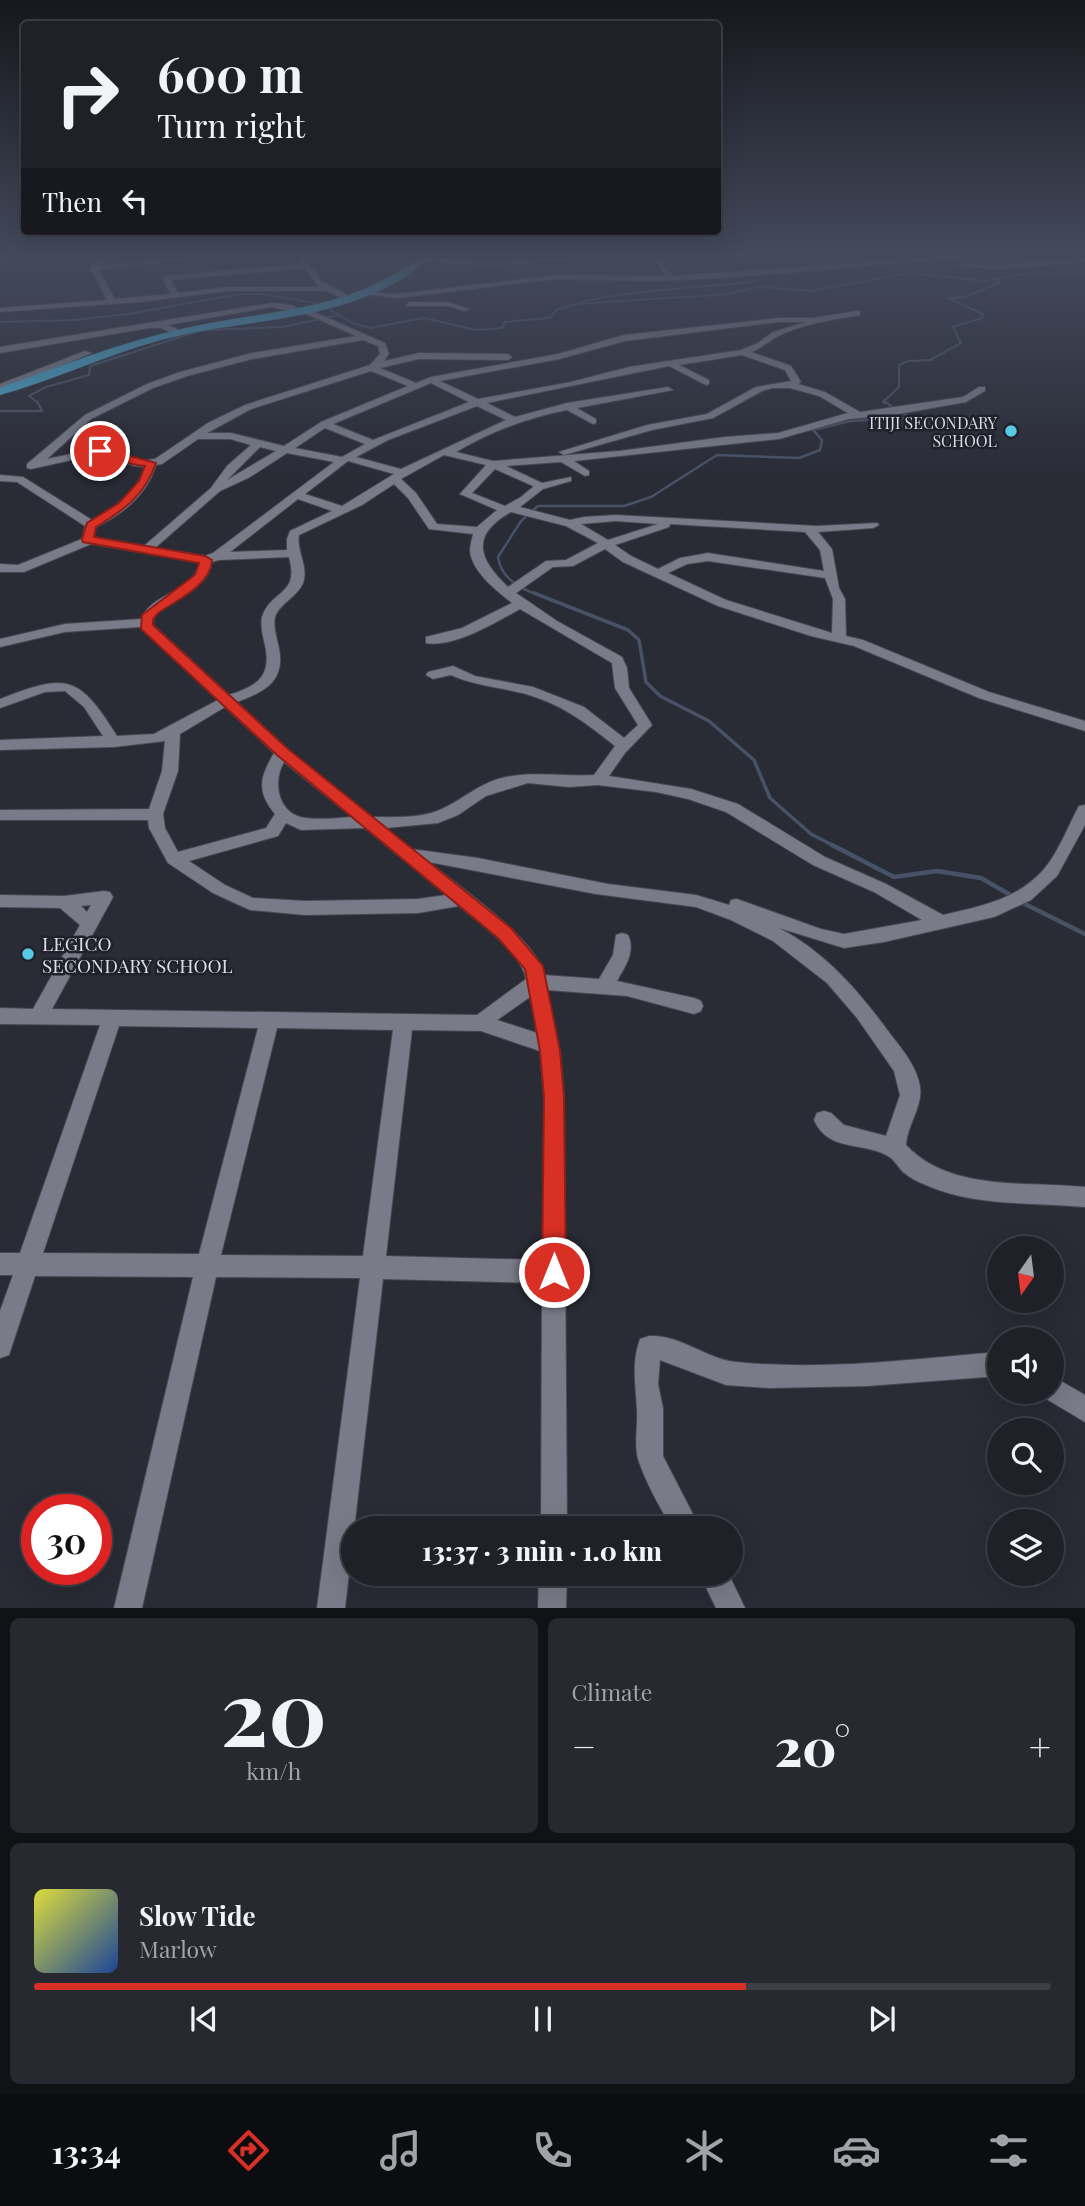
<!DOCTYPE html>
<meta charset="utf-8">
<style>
body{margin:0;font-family:"Playfair Display",serif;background:#272830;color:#f1f3f6;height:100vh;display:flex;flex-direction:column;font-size:26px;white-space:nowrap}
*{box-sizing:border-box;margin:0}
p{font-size:23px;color:#a1a3a8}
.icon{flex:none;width:38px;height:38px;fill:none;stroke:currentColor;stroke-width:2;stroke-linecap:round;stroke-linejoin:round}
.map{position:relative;height:1608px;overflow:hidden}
.panel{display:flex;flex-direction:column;gap:10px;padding:10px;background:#111216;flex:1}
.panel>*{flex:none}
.banner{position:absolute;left:21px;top:21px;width:700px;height:214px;border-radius:7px;box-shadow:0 7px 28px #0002,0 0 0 2px #3c3e45;background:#1f2028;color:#f1f3f6;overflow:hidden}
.needle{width:46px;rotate:194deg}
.fabs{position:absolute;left:987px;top:1236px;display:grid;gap:14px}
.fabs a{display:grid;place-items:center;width:77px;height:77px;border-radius:50%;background:#1f2028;box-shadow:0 7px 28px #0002,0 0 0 2px #3c3e45;font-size:35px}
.speed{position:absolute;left:21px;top:1494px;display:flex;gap:14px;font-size:35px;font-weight:700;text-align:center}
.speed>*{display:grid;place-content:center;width:91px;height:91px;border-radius:50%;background:#1f2028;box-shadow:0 7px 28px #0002,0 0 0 2px #3c3e45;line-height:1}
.speed .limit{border:10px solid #d22;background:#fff;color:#111}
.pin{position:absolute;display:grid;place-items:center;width:60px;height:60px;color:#fff;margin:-30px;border:4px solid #fff;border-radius:50%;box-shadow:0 2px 7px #0007}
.me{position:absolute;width:77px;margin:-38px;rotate:0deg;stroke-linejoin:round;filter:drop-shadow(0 0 5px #0008)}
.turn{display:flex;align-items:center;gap:24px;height:147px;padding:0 21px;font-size:32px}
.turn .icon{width:91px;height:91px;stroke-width:2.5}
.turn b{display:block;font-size:49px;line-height:60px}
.then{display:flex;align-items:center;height:66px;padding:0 21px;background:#0003;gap:14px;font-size:26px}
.big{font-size:52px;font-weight:800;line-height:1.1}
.panel .tile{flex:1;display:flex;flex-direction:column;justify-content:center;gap:10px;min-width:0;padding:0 24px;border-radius:10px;background:#272830}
.panel .dial{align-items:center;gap:0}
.dial b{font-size:91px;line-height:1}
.song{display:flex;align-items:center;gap:21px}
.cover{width:84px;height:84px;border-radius:10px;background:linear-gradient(135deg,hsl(60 70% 55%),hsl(220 70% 35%))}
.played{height:7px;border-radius:4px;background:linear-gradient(90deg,#d93025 70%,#3c3e45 70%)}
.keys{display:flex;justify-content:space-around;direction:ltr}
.heat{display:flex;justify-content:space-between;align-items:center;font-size:38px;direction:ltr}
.panel .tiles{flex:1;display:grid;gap:10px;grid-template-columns:1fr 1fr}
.tile:last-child{grid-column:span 2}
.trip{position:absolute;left:341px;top:1516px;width:402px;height:70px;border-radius:35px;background:#1f2028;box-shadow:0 7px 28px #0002,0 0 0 2px #3c3e45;font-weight:800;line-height:70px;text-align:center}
.tabs{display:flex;height:112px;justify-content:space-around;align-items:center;background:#0c0d10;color:#a1a3a8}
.tabs .icon{width:49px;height:49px}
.tabs .current{color:#d93025}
.tabs b{font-size:32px;color:#f1f3f6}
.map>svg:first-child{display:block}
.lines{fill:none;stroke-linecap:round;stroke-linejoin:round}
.stream-far3{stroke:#485266;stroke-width:2}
.stream-far2{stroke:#485266;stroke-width:2.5}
.stream-far1{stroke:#485266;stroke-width:3.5}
.stream{stroke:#485266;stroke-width:4.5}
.minor-casing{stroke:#474851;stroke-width:2}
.major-casing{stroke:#474851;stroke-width:1}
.minor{fill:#797b88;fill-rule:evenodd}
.major{fill:#47a8ce;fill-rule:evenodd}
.route{fill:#d93025;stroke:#8d1f18;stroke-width:2}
.poi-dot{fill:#57c9e2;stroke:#20212b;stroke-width:2.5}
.labels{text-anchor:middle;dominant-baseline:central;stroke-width:5;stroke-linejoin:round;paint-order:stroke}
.far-poi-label{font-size:16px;fill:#dcdde4;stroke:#20212b;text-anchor:end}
.poi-label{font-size:19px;fill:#dcdde4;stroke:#20212b;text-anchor:start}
</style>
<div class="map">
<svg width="1085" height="1608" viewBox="0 0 1085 1608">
<rect width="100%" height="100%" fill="#292b35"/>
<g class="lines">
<g class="stream-far3">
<path d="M581,302C638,289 697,289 755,281"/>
<polyline points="327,308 352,323 370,328 424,318 476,330 502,328 505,322 549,318 557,310 576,304 729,294 758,287 811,291 909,273 986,281 1027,273 1085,274"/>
<polyline points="0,322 74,320 128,314 240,294 262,294 320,304"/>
<polyline points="207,330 282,327 340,315"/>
<polyline points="38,403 29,396 46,387 89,375 90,366 199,331"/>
<polyline points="885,403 883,402 899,387 899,365 908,361 930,360 961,343 953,327 982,318 983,314 948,298 965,297 999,283 997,280"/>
</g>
<g class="stream-far2">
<polyline points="884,401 895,409"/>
<polyline points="0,411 42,411 37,401"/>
<path d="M538,595C519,588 501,578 498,557L521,521L538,506H624L651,497L717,455L799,458L820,450L822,440L813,430L850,421L906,418L907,415L902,412"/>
</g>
<polyline class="stream-far1" points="534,593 628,630 639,640 646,682 660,696 709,721 754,760 770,798 811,834 836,847"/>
<g class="stream">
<polyline points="832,845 894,877 937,871 981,878 1012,896"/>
<polyline points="1021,902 1085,934"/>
</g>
<defs>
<g id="minor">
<path d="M99,256H106L100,265L196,256H218L99,270L115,299L171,294L162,278L166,276L301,264L298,259L302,257L323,282L353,298L346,300L326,291H227L140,302L0,312V308L107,300L90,268ZM304,268L319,287H227L178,293L171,280Z"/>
<polygon points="653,256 659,256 672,276 955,256 982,256 723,278 652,281 556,279 397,298 361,294 365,292 397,294 556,275 665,276"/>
<polygon points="423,257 492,262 577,257 581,259 492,266 420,261"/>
<polygon points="1085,258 1085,262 996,269 956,266 960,264 996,265"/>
<polygon points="409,302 448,302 469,309 465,311 448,306 406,306"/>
<polygon points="272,303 292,305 301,311 297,313 272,307 168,325 181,331 182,333 178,336 161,328 149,328 0,353 0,347"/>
<path d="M305,308L385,343L389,354L384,361L419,353L508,354L512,357L508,360L419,359L380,368L416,383L431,377L558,354L624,335L779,318H812L857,311H860V315C832,320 806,323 780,335C770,340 762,348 751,352L791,366L801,382L798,384L825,392L860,412L963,397L979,387H985V391L966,402L893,415L849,419L779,439L574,461L589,471V475L585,476L561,462L506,466L542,483L571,477V481L543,489L520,507L570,520L584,517L616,515L817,526L877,523L879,525L873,528L818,532L832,549L839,588L845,599L846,636L863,640L989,692L1085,721V731L979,698L854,646L811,636L718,606L623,562L605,549L573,566L553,567L516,593L557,621L622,657L627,668L629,688L652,725L625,753L609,776L691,789L738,804L825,857L886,884L943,915C980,907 1019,899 1045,868C1059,851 1068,826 1079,806L1085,805V825L1057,876L1031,900L994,917L884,942L844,948L779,928C825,952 858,990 888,1031C901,1048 917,1066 920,1087C923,1107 907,1125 906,1145C950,1192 1026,1181 1085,1187V1207C1032,1202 975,1207 926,1185C918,1182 909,1177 903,1172C898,1167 894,1159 888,1156C863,1141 829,1153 814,1120L817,1113L824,1111L831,1113L844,1125L886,1136L900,1095L894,1071L857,1018L827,983L773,941L731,920L696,907L596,894L429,862C458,886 537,939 544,975L599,979L613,955L616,935L622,933L628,935C636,952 625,966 617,981L694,998L701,1001L703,1006L701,1011L694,1014L627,996L547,990L560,1051L564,1097L567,1528H541L542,1283L383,1279L345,1608H317L360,1278L216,1277L142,1608H114L193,1277L35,1276L9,1355L0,1358V1311L13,1275H0V1253H20L100,1025L0,1024V1008L33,1009L80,925L60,908L0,907V895L64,896L104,891L110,892L113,897L52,1009L477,1015L526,979C521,951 480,924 459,906L418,913L305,915L250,910L213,893L168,863L149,828L148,820H0V810L149,809L162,771L165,741L114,747L0,750V740L103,736L84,707L65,691L45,692L0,708V699C67,673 78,674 117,736L154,734L218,700L140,627L65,632L0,647V639L65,624L141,619C152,592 194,593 200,562L91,544L24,572H0V564L18,565L82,539L85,526L17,482L0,481V475L23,477L92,520C115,508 137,492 145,467L135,466L99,454L31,469L27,468V464L85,415L147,384L180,372L252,353L356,336L302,312ZM779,322H807L773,332L758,343L741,350L629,367L571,382L478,399L440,381L559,359L625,341ZM363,340L378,346L380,354L370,365L245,405L208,423L155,459L140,461L100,448L47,459L91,419L153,388L187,376L252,359ZM742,355L785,370L791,381L756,387L707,414L647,425L559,452L564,455L652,430L713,418L762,391L773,388H790L819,396L848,413L778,433L725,437L619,451L493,461L456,452C491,431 527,418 567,410L593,424L596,423V419L577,408L673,390L668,387L567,403L515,417L487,403L669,366L706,385L709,384V380L679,365ZM371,371L408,386L321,422L284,446L231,433H207L251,409ZM431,383L469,402L373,440L333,424ZM477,406L506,420L401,469L356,457L388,440ZM325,428L365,444L342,457L295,448ZM198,439H230L251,445L227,466L211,488L144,546L93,537L96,527C123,514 147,495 156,465L162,464ZM260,447L276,451L227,480ZM287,453L334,462L213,553L205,556L155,548L220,491L250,477ZM444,455L486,465L460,494L497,510L477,527L437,524L416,493L401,479ZM348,461L394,474L342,506L305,494ZM495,469L533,486V487L521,497L505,506L472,493ZM394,484L408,498L429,529L473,534C472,539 470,546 470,551C472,572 497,591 512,603L462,628L426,637V643C454,648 496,622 520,609L612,663L615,688L638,725L624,738L584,707L533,687L475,676L453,666L428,672L426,675L433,679L451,675C475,686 500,687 526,694C563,705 585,722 615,746L594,775C561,777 530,770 498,779C478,785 464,798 446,807C424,819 397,817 372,817L287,749L237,702C267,691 287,680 278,644C276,635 273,626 275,617C280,603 297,597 303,583C309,567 296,551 299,535L362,505ZM298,499L332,511L290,531L287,539V550L230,552ZM511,512L566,526L598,543L566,560L546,561L508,587C478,559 470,535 511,512ZM616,521L658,524L608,540L581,524ZM670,524L805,532L820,550L824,571L708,553L680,558L658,569L631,556L615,545L669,527ZM289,557C300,596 271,589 262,617C260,626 263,636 265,645C272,677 257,686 229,695L153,625L154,617L159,611C178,597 208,588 212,562L219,560ZM708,561L825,578L833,599L832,633L726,600L668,573L687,564ZM225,707L274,753C260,777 256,791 275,814L266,828L178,852L165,828L163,814L178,771L180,734ZM284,762L352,817C337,818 321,820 306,818C278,815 272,782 284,762ZM528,783L569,787L598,785L656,792L688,799L726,812L813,865L874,892L922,920L844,934L821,929L737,899L731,900L729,905L696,895L608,884L478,858L411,849L386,828L438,823L458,815L486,796ZM286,823L301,830L365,828L446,895L418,899L305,901L253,898L225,885L189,861L278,836ZM91,905L87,912L81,906ZM530,997L537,1033L497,1020ZM119,1026L258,1028L199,1254L43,1253ZM277,1028L393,1030L363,1256L221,1255ZM412,1030L481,1031L540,1051L544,1097L543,1260L386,1256Z"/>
<polygon points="85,351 92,353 0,390 0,384"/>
<path d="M649,1336C680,1334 706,1359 736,1362C823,1371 913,1359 999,1352V1376L867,1386L769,1388L726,1385L660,1360L658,1384L663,1408V1456L700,1528H672C659,1506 646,1483 638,1459C634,1444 638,1425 637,1410C636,1386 631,1363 640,1339Z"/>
<polygon points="1052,1376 1085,1395 1085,1422 1043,1397 1041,1391 1052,1391"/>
<polygon points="539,1573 567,1573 566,1608 538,1608"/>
<polygon points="699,1573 728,1573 745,1608 716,1608"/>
</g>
<path id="major" d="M422,256H431C361,324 249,316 161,340C106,355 54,380 0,395V388C58,367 116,344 177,330C267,309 344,314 422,256Z"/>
</defs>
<use href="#minor" class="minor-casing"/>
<use href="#major" class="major-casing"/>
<use href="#minor" class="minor"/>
<use href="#major" class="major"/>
</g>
<linearGradient id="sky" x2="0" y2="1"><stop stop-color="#17181d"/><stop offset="0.53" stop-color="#434a5c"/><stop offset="1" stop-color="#434a5c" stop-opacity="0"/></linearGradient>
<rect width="1085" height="481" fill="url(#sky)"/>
<path class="route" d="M100,448L156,463C145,495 124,510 96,527L94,537L205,556L212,560C211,585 177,600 158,613L153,619V625L288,749L511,928L543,966L560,1051L564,1097L566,1272L562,1280L554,1283L546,1280L542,1272L544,1097L540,1051L525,969L498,938L277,755L141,629L142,615L195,575L199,563L83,542L82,539L87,523L119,503L139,481L145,466C127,465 113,457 96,454V449Z"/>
<g class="poi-dot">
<circle cx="1011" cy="431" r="7"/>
<circle cx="28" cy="954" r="7"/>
</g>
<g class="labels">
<g class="far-poi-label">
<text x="997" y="422">ITIJI SECONDARY<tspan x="997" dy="18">SCHOOL</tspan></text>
</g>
<g class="poi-label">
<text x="42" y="943">LEGICO<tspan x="42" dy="22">SECONDARY SCHOOL</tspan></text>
</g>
</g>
</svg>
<div class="fabs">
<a><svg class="needle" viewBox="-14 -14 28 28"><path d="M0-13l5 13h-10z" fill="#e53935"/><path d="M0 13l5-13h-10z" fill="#a1a3a8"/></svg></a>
<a><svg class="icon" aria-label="sound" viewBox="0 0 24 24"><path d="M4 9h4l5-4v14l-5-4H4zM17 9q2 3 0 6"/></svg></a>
<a><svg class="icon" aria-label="search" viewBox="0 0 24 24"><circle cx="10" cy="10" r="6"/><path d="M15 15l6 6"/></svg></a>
<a><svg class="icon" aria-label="layers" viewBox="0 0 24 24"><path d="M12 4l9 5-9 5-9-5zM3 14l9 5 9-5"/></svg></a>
</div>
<div class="speed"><div class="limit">30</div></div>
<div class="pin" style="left:100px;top:451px;background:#d93025"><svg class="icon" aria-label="arrive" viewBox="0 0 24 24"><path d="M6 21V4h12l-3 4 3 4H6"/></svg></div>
<svg class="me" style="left:554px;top:1272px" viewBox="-20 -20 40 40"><circle r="17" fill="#d93025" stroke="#fff" stroke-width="3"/><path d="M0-11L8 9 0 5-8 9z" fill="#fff"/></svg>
<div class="trip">13:37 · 3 min · 1.0 km</div>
<div class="banner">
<div class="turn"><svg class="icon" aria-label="right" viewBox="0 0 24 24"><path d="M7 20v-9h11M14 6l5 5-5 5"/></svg><div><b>600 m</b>Turn right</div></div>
<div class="then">Then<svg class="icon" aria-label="left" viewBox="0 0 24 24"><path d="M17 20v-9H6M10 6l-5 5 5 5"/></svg></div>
</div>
</div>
<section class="panel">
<div class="tiles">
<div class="tile dial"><b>20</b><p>km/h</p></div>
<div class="tile"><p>Climate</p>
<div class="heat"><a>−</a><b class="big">20°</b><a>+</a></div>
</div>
<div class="tile">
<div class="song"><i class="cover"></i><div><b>Slow Tide</b><p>Marlow</p></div></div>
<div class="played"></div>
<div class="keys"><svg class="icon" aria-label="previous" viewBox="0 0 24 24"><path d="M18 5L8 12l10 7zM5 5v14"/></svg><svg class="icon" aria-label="pause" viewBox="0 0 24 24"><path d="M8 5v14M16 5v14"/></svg><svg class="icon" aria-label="next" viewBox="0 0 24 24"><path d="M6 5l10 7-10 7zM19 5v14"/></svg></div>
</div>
</div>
</section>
<nav class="tabs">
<b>13:34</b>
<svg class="icon current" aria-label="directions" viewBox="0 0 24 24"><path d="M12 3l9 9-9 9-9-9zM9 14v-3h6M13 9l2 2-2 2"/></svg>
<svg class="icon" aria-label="music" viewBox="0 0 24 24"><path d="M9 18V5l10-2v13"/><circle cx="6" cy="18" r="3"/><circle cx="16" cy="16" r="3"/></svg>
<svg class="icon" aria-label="phone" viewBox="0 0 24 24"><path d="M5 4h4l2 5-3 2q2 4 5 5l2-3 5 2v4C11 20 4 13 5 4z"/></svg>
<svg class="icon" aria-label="climate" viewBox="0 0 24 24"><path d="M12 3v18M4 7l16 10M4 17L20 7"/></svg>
<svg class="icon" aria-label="car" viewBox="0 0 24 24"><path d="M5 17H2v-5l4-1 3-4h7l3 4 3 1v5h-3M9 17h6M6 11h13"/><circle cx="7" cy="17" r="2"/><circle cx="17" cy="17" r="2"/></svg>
<svg class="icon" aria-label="filters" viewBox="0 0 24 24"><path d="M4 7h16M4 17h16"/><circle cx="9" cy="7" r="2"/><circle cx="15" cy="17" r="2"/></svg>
</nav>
